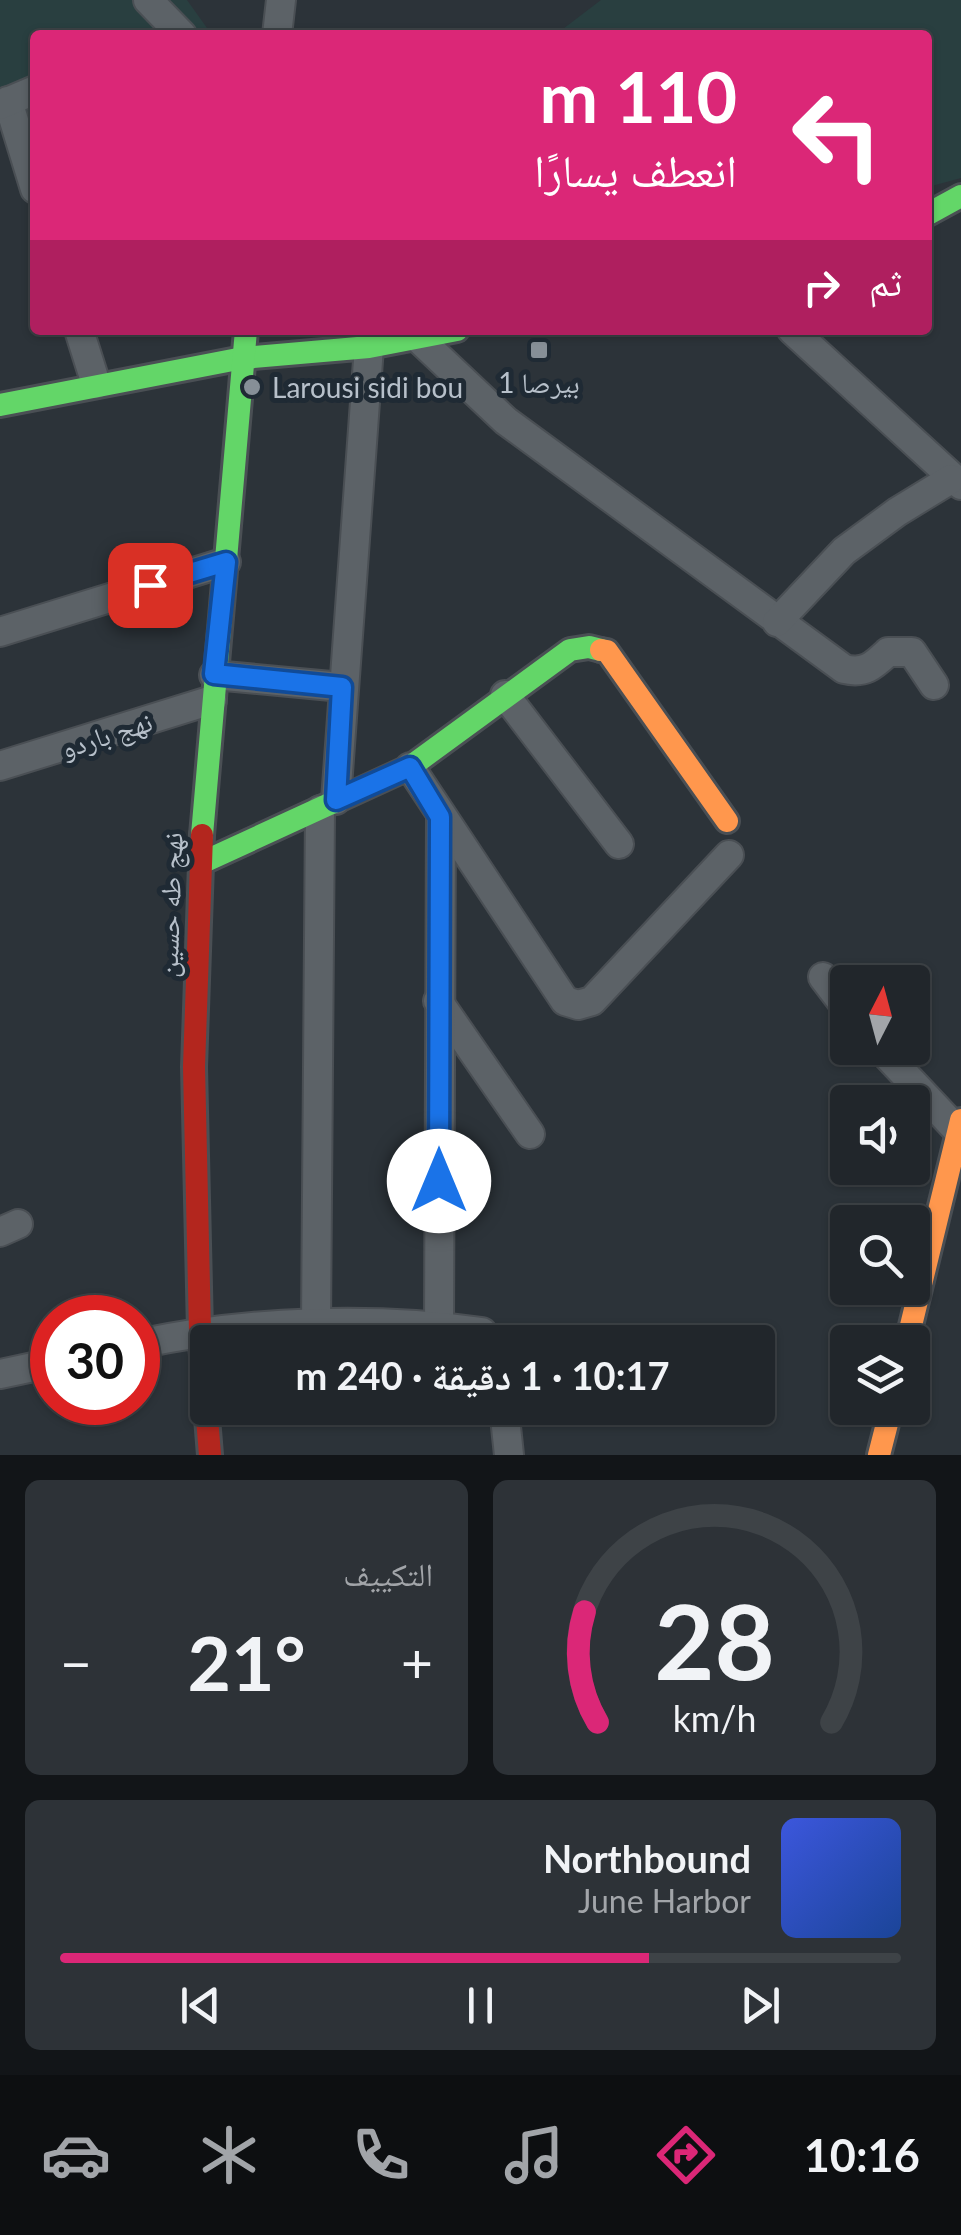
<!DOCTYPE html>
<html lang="ar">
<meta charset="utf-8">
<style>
body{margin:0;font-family:Lato,"Noto Naskh Arabic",sans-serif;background:#2d3237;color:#f1f3f6;direction:rtl;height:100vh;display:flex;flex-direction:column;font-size:38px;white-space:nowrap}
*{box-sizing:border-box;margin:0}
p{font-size:32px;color:#a2a5a9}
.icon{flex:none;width:55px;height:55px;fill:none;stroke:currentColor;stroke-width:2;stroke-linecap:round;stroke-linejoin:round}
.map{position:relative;height:1455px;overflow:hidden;direction:ltr}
.panel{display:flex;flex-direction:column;gap:25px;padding:25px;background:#121518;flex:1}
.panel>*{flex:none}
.hud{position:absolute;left:30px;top:30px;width:902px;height:305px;border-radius:10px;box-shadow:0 2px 8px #0004,0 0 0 2px #3e4347;direction:rtl;background:#db2777;color:#fff;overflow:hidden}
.needle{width:65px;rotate:6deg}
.controls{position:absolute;left:830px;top:965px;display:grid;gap:20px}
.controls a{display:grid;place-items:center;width:100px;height:100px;border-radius:10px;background:#21262b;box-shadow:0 2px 8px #0004,0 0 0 2px #3e4347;font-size:50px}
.speed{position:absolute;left:30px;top:1295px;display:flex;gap:20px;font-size:50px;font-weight:700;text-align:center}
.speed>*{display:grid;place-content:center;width:130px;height:130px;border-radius:50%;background:#21262b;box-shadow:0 2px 8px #0004,0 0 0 2px #3e4347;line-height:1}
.speed .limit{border:15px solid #d22;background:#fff;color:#111}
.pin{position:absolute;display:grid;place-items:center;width:85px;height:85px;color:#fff;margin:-42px;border-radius:20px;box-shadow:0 5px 15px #0006}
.me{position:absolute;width:110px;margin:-55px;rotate:0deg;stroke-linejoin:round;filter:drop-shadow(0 0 8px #0008)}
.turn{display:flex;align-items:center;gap:35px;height:210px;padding:0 30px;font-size:45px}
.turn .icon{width:130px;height:130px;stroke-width:2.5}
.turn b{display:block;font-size:70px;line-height:85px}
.then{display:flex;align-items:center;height:95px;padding:0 30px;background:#0003;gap:20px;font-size:38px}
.big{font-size:75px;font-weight:700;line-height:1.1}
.panel .widget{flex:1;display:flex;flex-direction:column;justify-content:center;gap:15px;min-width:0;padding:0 35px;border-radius:15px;background:#2d3237}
.panel .dial{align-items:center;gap:0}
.dial svg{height:260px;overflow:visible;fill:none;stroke:#3e4347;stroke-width:7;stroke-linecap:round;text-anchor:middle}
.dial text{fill:#f1f3f6;stroke:none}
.song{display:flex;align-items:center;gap:30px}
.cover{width:120px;height:120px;border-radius:15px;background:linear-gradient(135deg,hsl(230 70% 55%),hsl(220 70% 35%))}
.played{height:10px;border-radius:5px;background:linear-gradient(90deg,#db2777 70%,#3e4347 70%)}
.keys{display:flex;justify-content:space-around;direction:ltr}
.heat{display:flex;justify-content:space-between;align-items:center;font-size:55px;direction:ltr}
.panel .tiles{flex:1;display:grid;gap:25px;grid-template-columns:1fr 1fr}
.widget:last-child{grid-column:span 2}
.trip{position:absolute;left:190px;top:1325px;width:585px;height:100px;border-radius:10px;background:#21262b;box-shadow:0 2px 8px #0004,0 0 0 2px #3e4347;font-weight:700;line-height:100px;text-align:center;direction:rtl}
.tabs{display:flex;height:160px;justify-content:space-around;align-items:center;background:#0d0f11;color:#a2a5a9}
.tabs .icon{width:70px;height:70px}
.tabs .on{color:#db2777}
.tabs b{font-size:45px;color:#f1f3f6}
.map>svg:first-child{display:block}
.green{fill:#293f40}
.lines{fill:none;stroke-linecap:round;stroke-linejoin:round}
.street-casing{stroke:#4a4f54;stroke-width:32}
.fast-casing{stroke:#4a4f54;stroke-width:28}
.slow-casing{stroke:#4a4f54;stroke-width:28}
.jam-casing{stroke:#4a4f54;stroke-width:28}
.street{stroke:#5c6267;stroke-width:28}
.fast{stroke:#63d668;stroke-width:22}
.slow{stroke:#ff974d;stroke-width:22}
.jam{stroke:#b3261e;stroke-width:22}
.route-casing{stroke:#114b97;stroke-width:25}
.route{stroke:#1a73e8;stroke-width:18}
.poi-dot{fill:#868f97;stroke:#1f2a34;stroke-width:4}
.labels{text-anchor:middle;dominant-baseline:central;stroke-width:10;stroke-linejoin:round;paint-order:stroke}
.poi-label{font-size:28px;fill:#b7c0ca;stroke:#1f2a34}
.street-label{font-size:28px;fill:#b7c0ca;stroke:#1f2a34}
</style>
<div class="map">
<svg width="961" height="1455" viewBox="0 0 961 1455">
<rect width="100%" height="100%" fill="#2c3339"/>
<g class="green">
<polygon points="0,0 187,0 212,35 35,35 35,123 8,114 0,106"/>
<polygon points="601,0 961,0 961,178 928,187 928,35 555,35"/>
</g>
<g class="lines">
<defs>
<g id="street">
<polyline points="148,0 182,35"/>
<polyline points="277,35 281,0"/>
<polyline points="8,101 35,189"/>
<polyline points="0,105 35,90"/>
<polyline points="79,330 96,384"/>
<polyline points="792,330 961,485"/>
<path d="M418,338L506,421L844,669C865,674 873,666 888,652H912L934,685"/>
<polyline points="777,622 844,551 897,512 951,479"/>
<polyline points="0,632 226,562"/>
<polyline points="214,675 342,687"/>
<polyline points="505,695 619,844"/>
<polyline points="0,766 212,700"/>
<polyline points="410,767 565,1001 578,1005 592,1001 729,855"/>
<polyline points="336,800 369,347"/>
<polyline points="823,977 848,1010"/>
<polyline points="438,1001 530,1134"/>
<polyline points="880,1048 958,1131"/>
<polyline points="0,1232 18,1224"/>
<polyline points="316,1324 320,810"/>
<polyline points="439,1326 441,817"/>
<path d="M138,1344C248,1321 370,1316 482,1332L490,1342"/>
<polyline points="0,1374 52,1363"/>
<polyline points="504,1408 509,1455"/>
</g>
<g id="fast">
<polyline points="928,214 961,196"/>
<polyline points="0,405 243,358 369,347 457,330"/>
<polyline points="202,835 246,330"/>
<polyline points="199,864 410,767 570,650 589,647 601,650"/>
</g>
<g id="slow">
<polyline points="601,650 607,651 727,821"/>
<polyline points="907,1342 961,1120"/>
<polyline points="879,1455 891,1408"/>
</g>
<polyline id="jam" points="202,835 194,1067 200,1331 210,1455"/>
</defs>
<use href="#street" class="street-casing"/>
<use href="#fast" class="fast-casing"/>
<use href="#slow" class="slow-casing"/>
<use href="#jam" class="jam-casing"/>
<use href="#street" class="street"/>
<use href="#fast" class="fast"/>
<use href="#slow" class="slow"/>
<use href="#jam" class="jam"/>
</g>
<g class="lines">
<defs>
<polyline id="route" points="150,585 226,562 214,674 342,687 336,800 410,767 440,817 439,1181"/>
</defs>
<use href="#route" class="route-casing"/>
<use href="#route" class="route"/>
</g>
<g class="poi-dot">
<rect x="529" y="340" width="20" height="20" rx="5"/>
<circle cx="252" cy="387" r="10"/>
</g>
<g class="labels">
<g class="poi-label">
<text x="539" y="382">بيرصا 1</text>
<text x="272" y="387" text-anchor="start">Larousi sidi bou</text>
</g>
<g class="street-label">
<text transform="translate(106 734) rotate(-18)">نهج باردو</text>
<text transform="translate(169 905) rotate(-88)">نهج طه حسين</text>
</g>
</g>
</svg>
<div class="controls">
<a><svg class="needle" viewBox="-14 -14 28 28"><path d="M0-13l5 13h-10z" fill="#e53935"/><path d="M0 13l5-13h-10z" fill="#a2a5a9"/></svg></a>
<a><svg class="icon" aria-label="sound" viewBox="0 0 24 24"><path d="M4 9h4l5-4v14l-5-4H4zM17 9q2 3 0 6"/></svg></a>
<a><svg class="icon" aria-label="search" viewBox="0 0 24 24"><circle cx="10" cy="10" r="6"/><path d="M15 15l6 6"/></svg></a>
<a><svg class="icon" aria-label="layers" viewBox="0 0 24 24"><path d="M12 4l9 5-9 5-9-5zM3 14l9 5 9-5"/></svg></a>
</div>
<div class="speed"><div class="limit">30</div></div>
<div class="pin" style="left:150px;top:585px;background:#d93025"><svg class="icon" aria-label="arrive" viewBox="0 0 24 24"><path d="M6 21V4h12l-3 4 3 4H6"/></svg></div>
<svg class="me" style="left:439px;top:1181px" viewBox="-20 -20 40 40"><circle r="19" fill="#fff"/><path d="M0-13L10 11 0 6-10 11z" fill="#1a73e8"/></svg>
<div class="trip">10:17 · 1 دقيقة · 240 m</div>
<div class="hud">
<div class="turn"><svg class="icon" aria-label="left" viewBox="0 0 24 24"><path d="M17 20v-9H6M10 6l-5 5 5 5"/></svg><div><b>110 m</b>انعطف يسارًا</div></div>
<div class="then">ثم<svg class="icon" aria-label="right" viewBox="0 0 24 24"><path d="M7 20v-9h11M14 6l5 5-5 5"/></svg></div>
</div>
</div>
<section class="panel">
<div class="tiles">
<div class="widget dial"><svg viewBox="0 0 100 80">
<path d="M14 69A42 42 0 1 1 86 69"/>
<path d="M14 69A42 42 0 0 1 10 35" stroke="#db2777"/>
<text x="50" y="56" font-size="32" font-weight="700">28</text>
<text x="50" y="72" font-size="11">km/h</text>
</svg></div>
<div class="widget"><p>التكييف</p>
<div class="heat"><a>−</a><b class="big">21°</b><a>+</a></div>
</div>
<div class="widget">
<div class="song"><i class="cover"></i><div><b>Northbound</b><p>June Harbor</p></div></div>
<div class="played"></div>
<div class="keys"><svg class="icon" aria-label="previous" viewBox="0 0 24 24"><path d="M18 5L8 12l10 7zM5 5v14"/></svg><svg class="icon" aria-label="pause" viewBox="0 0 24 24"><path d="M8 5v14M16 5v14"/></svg><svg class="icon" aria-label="next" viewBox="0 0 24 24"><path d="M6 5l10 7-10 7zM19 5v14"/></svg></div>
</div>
</div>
</section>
<nav class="tabs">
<b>10:16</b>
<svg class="icon on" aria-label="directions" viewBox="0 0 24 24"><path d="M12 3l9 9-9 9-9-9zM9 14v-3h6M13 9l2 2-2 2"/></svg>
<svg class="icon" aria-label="music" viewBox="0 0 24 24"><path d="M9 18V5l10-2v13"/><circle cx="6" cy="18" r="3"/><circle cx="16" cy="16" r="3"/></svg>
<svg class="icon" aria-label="phone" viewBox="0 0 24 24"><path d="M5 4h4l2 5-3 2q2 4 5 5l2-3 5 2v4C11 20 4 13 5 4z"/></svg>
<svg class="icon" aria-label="climate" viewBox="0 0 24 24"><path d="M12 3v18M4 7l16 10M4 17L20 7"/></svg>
<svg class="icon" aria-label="car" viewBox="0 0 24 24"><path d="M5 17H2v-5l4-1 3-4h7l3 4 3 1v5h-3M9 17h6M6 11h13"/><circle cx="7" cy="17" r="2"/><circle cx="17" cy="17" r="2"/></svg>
</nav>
